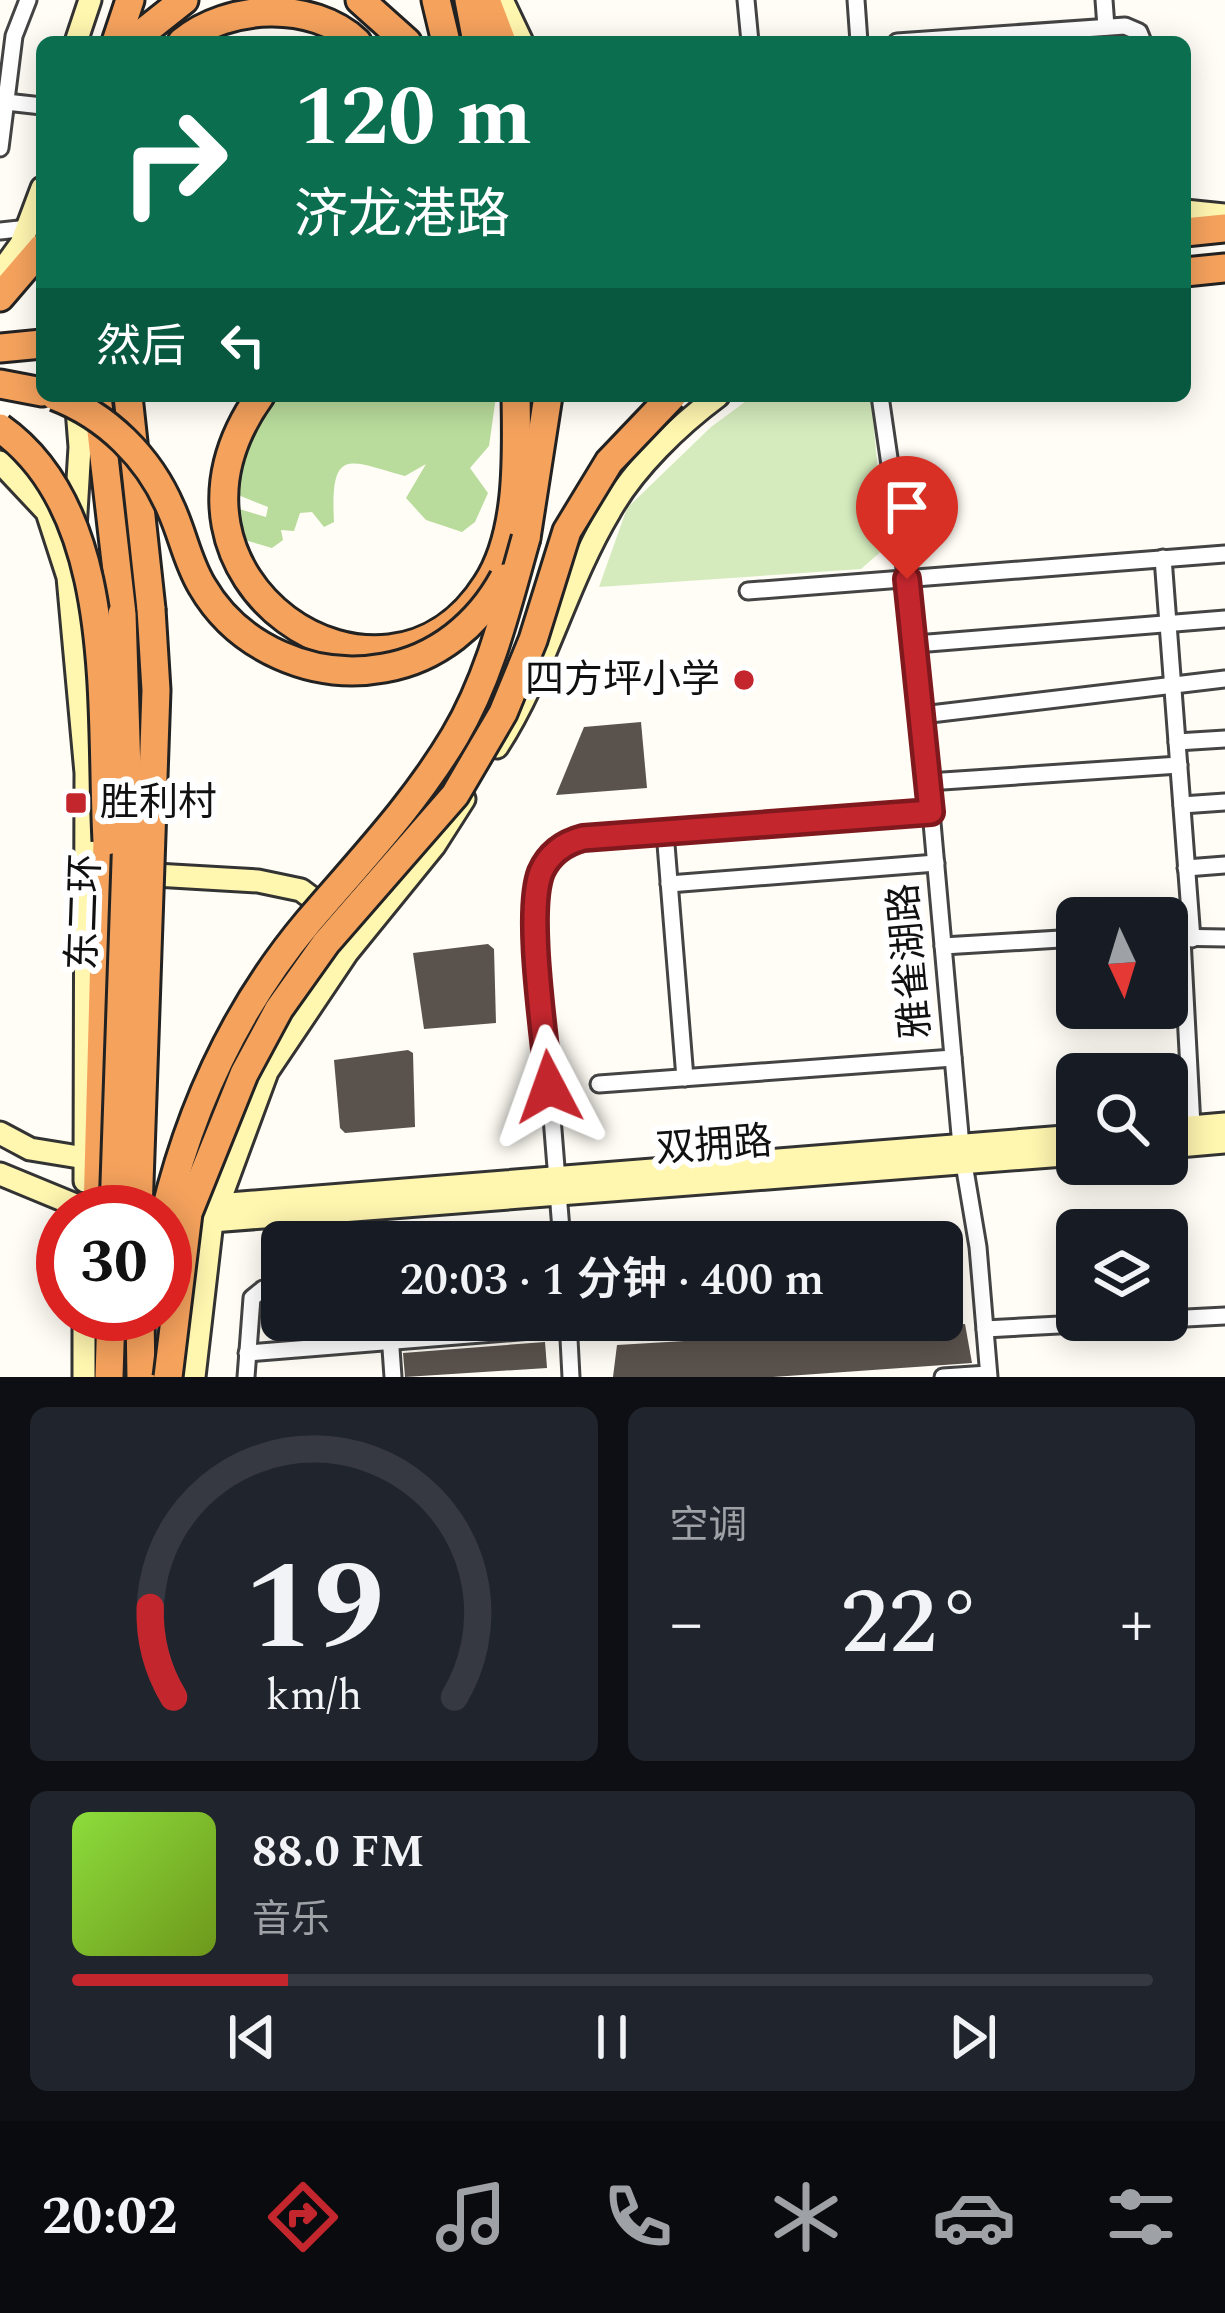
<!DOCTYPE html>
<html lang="zh">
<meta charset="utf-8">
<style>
body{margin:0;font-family:Spectral,"Noto Sans SC",serif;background:#20242c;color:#f1f3f6;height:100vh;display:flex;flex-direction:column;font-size:45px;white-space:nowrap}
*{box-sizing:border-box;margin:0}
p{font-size:39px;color:#9ea1a6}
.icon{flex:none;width:66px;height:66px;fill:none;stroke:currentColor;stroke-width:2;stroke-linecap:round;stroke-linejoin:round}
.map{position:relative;height:1377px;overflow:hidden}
.side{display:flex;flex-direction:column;gap:30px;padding:30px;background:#0d0f14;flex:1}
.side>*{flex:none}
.banner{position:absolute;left:36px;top:36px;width:1155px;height:366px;border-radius:18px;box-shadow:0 6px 30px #0003;background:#0b6e4f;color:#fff;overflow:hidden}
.needle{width:78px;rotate:176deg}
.controls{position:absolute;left:1056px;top:897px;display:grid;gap:24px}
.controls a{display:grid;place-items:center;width:132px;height:132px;border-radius:18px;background:#171b24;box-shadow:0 6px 30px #0003;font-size:60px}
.speed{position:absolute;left:36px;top:1185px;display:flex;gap:24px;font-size:60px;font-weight:700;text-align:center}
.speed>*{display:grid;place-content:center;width:156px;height:156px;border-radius:50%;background:#171b24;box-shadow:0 6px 30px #0003;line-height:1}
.speed .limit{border:18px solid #d22;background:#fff;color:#111}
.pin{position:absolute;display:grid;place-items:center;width:102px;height:102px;color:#fff;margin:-123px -51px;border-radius:50% 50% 50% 0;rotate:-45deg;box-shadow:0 0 12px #0007}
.pin .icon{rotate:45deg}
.me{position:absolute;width:132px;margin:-66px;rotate:356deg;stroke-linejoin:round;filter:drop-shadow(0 0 9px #0008)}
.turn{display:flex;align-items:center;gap:42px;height:252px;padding:0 60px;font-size:54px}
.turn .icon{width:156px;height:156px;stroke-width:2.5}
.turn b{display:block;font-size:84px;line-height:102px}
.then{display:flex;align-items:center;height:114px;padding:0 60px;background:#0003;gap:24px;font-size:45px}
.big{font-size:90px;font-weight:600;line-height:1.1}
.side .widget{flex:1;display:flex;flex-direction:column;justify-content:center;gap:18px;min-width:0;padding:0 42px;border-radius:18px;background:#20242c}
.side .dial{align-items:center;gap:0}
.dial svg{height:312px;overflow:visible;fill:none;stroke:#363941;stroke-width:7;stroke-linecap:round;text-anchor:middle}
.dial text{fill:#f1f3f6;stroke:none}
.song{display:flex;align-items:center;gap:36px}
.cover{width:144px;height:144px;border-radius:18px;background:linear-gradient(135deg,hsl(90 70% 55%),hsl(80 70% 35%))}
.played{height:12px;border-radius:6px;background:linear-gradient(90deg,#c4262e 20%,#363941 20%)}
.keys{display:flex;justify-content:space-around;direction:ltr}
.heat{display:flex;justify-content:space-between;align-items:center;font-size:66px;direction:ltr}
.side .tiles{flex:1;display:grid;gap:30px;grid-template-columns:1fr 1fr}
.widget:last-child{grid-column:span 2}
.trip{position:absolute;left:261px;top:1221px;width:702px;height:120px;border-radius:18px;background:#171b24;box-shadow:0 6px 30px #0003;font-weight:600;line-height:120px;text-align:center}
.menu{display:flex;height:192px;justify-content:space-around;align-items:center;background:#090b0e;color:#9ea1a6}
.menu .icon{width:84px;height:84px}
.menu .selected{color:#c4262e}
.menu b{font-size:54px;color:#f1f3f6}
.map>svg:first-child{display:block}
.green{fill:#d5ebbd}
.forest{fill:#b9dc9c}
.building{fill:#5a524d}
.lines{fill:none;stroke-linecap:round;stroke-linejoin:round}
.street-casing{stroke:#444;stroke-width:21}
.secondary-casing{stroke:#333;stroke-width:27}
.highway-casing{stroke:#222;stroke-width:33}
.street{stroke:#fff;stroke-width:15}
.secondary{stroke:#fff6b0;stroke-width:21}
.highway{stroke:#f5a25d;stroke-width:27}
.highway-bridge-casing{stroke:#222;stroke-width:33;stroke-linecap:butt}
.highway-bridge{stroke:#f5a25d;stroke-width:27}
.route-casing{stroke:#7f191e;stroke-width:30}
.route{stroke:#c4262e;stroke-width:21}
.poi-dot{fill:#c4262e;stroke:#fff;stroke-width:4.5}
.labels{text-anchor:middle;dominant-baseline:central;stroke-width:12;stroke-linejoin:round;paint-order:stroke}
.poi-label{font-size:39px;fill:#111;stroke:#fff;text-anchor:end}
.street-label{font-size:39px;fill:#111;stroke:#fff}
</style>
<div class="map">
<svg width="1225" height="1377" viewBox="0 0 1225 1377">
<rect width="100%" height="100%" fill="#fffdf5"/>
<polygon class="green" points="753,396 871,396 885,548 861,569 599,587 627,508 711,427"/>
<path class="forest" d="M245,396H496L489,446L470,468L488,493L475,522L462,532L426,520L406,498L426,464L405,476C349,461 330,445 334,522L324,527L312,512L300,513L294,531L281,530L283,540L272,548L245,540L236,508L266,517L268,507L238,495L215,512C199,481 221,419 245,396Z"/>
<g class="building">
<polygon points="641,722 647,788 556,795 584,727"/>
<polygon points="488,944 494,949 496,1023 424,1029 413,953"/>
<polygon points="408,1050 413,1053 415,1127 345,1133 340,1128 334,1060"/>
<polygon points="965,1324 972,1363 773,1377 613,1377 617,1345"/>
<polygon points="545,1342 547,1368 405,1377 403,1353"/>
</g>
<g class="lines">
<defs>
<g id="street">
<polyline points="746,0 750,42"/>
<polyline points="856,0 859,42"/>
<polyline points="1104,0 1106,27"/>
<polyline points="897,42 1125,26 1139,32 1143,42"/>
<polyline points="6,102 42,106"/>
<polyline points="0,148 14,36 28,0"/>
<polyline points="0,231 28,228"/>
<polyline points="880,396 916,644 961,1146 978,1247 989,1377"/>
<polyline points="1163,558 1192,939"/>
<polyline points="748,591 1225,554"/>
<polyline points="916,644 1225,619"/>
<polyline points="922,715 1225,679"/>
<polyline points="1177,742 1225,739"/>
<polyline points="928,782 1179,765"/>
<polyline points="1182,805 1225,802"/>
<polyline points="665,832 685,1078"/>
<polyline points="1186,868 1225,865"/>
<polyline points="669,884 936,863"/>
<polyline points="1167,937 1225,938"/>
<polyline points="1182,939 1192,1126"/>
<polyline points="943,946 1077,938"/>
<polyline points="599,1084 953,1058"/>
<path d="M562,1242L535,906C538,873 549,847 583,838L931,812"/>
<polyline points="1167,1319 1225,1316"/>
<polyline points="389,1320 393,1377"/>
<polyline points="568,1320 571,1377"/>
<polyline points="985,1329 1155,1320"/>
<polyline points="247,1353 568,1327"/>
<polyline points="246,1377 252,1298 263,1289 282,1288"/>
<polyline points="943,1377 988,1374"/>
</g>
<g id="secondary">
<polyline points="502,0 522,42"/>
<polyline points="76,42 90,0"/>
<polyline points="1185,211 1225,215"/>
<polyline points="0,273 21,244 42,188"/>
<polyline points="0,462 47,512 68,577 86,773 85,1181"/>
<polyline points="75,529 80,447 76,396"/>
<path d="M497,747C545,673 565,586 610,511C634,468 679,425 718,396"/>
<polyline points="138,874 258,881 301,890 332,913"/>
<polyline points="1167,1129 1225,1124"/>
<polyline points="0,1133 30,1149 85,1158"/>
<polyline points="1167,1147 1225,1142"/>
<polyline points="0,1174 85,1209"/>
<polyline points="217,1205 1077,1136"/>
<polyline points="212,1221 1077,1154"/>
<polyline points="84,1377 84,1314"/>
<polyline points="194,1377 212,1221 267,1072 347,953 434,846 464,799"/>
</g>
<g id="highway">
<polyline points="360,0 407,42"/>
<polyline points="436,0 446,42"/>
<polyline points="469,0 477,42"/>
<polyline points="486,0 502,42"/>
<polyline points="116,42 130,0"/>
<polyline points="131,42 184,0"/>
<path d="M182,42C228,4 312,0 357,42"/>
<polyline points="1185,232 1225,228"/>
<polyline points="1185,272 1225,268"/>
<polyline points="0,297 42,248"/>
<polyline points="0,348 42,344"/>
<polyline points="0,384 42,392"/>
<polyline points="97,396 122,614"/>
<polyline points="128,396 151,609"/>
<path d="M260,396C130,578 384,747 487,584C520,534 517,454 516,396"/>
<polyline points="526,538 548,396"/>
<polyline points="97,1212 107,841"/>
<polyline points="140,1314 141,1377"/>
<polyline points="109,1377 111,1314"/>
</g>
</defs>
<use href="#street" class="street-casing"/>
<use href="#secondary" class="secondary-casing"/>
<use href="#highway" class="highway-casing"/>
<use href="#street" class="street"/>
<use href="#secondary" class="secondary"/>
<use href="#highway" class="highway"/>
<defs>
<g id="highway-bridge">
<path d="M55,396C107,416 149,457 171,509C183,535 187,561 202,586C238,648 313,681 384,668C437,659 479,624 504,578"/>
<path d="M0,428C119,512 100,710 107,841"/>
<polyline points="114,1212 128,803 122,614"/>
<polyline points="138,1212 156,690 151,609"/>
<path d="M165,1214C191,1105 236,1008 308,922C360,861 414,805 455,736C491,675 507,605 526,538"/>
<polyline points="168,1377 188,1213 244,1074 279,1009 326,943 455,795 503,713 533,640 567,531 609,462 672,396"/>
</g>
</defs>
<use href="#highway-bridge" class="highway-bridge-casing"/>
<use href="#highway-bridge" class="highway-bridge"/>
</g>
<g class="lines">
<defs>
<path id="route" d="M549,1087C545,1038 525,913 541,872C549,854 564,843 583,838L931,812L907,579"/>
</defs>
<use href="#route" class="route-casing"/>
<use href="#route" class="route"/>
</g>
<g class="poi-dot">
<circle cx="744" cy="680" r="12"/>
<rect x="64" y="791" width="24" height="24" rx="6"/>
</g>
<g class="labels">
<g class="poi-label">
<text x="720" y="680">四方坪小学</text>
<text x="100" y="803" text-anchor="start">胜利村</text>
</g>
<g class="street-label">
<text transform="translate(85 912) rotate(-88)">东二环</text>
<text transform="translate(911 961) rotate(-95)">雅雀湖路</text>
<text transform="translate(714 1146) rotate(-4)">双拥路</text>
</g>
</g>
</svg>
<div class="controls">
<a><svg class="needle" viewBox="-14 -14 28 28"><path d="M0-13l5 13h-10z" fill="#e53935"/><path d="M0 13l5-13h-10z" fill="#9ea1a6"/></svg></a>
<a><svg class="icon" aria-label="search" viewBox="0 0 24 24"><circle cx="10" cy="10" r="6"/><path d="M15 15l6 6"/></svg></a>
<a><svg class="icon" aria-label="layers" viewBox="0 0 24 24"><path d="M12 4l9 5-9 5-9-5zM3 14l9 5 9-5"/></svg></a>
</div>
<div class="speed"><div class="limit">30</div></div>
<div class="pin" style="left:907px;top:579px;background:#d93025"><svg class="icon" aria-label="arrive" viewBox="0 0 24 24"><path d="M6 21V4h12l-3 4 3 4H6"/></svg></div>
<svg class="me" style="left:549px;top:1087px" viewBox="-20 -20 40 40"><path d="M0-17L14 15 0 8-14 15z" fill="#c4262e" stroke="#fff" stroke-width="4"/></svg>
<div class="trip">20:03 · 1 分钟 · 400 m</div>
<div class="banner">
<div class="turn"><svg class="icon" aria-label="right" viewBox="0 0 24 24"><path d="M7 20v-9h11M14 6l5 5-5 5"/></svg><div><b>120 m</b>济龙港路</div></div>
<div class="then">然后<svg class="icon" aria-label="left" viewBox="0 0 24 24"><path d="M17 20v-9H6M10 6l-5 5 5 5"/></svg></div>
</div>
</div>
<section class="side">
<div class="tiles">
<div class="widget dial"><svg viewBox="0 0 100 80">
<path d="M14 69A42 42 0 1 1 86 69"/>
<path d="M14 69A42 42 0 0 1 8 46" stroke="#c4262e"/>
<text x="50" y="56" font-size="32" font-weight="700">19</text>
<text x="50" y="72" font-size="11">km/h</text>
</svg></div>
<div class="widget"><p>空调</p>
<div class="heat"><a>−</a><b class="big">22°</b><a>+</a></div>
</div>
<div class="widget">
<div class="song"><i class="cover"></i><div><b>88.0 FM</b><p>音乐</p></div></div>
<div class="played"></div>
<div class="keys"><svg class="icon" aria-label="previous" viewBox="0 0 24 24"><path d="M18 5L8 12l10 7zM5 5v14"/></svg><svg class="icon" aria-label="pause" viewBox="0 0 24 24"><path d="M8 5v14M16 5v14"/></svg><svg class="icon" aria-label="next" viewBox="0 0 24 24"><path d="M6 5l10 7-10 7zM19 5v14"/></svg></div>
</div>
</div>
</section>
<nav class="menu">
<b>20:02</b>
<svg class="icon selected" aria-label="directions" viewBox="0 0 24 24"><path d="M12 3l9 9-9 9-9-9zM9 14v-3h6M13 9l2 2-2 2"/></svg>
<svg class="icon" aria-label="music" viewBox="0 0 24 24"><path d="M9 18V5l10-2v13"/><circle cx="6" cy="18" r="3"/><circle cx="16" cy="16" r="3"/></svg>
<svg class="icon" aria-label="phone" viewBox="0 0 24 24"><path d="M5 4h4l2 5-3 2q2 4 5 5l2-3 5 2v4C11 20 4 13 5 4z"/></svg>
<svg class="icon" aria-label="climate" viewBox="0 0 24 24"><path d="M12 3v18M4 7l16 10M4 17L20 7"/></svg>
<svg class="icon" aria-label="car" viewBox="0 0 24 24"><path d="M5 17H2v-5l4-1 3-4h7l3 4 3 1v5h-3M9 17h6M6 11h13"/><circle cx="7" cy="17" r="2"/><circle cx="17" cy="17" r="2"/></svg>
<svg class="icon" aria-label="filters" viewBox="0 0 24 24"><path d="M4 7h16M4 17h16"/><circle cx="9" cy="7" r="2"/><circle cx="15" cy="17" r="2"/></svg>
</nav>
